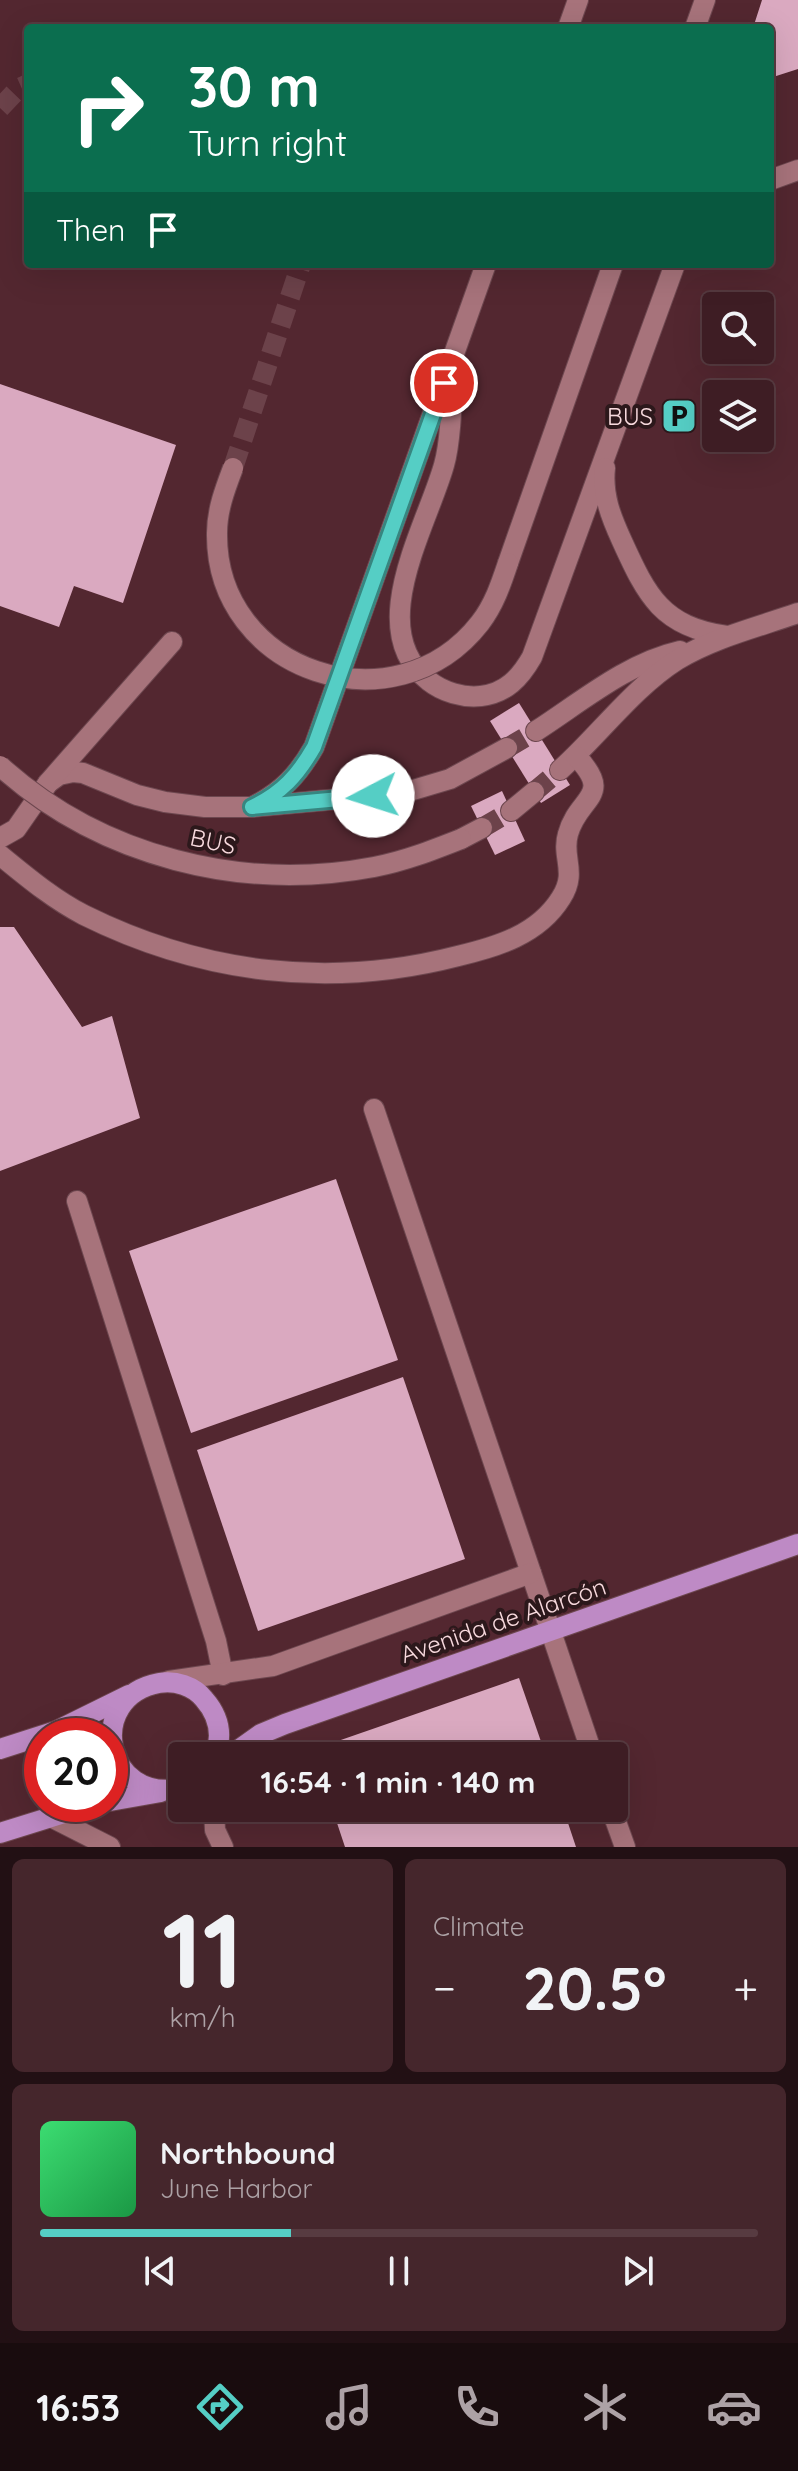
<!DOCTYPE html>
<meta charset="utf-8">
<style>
body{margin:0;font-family:Quicksand,sans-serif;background:#45262c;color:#f1f3f6;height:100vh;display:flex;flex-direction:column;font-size:30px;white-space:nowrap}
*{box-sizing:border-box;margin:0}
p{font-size:26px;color:#ada2a6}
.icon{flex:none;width:44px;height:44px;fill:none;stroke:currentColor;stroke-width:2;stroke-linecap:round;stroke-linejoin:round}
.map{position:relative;height:1847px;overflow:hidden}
.drawer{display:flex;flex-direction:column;gap:12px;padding:12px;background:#221014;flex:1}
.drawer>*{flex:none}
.banner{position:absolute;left:24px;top:24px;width:750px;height:244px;border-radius:8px;box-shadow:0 8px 32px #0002,0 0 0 2px #573b41;background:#0b6e4f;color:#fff;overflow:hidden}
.controls{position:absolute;left:702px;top:292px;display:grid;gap:16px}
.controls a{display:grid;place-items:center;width:72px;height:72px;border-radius:8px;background:#3e1d24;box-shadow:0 8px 32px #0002,0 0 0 2px #573b41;font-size:40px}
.speed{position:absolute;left:24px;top:1718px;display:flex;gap:16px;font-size:40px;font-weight:700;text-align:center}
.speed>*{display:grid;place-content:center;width:104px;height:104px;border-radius:50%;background:#3e1d24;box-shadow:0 8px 32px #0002,0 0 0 2px #573b41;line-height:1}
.speed .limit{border:12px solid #d22;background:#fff;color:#111}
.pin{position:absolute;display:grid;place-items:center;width:68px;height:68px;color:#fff;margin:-34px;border:4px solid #fff;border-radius:50%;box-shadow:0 2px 8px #0007}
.me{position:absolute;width:88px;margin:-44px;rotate:265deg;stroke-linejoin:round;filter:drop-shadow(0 0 6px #0008)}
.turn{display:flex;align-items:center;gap:28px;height:168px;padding:0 32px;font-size:36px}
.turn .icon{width:104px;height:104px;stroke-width:2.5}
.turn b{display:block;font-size:56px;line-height:68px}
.then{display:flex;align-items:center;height:76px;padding:0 32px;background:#0003;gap:16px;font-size:30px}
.big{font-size:60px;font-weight:700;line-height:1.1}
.drawer .widget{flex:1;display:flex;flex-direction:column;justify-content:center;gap:12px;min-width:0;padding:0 28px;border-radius:12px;background:#45262c}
.drawer .dial{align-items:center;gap:0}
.dial b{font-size:104px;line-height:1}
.song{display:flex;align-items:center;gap:24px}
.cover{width:96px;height:96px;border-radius:12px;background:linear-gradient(135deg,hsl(140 70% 55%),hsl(140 70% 35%))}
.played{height:8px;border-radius:4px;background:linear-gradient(90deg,#55cec5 35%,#573b41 35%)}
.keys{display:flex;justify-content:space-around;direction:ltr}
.heat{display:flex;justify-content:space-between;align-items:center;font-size:44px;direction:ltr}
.drawer .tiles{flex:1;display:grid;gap:12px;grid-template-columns:1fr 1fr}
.widget:last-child{grid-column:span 2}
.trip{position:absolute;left:168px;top:1742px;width:460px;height:80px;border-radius:8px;background:#3e1d24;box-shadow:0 8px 32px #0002,0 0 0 2px #573b41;font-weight:700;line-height:80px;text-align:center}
.menu{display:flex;height:128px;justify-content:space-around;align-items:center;background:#190c0e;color:#ada2a6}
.menu .icon{width:56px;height:56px}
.menu .current{color:#55cec5}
.menu b{font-size:36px;color:#f1f3f6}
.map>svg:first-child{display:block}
.building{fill:#daa9c0}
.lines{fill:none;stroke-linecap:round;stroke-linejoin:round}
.minor-tunnel{stroke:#6c424a;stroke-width:20;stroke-dasharray:20 10;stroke-linecap:butt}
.minor-casing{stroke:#6d474f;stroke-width:22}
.major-casing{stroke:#6d474f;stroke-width:22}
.minor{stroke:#a7737b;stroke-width:20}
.major{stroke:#be8ac5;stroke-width:20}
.minor-bridge-casing{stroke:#6d474f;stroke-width:22;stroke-linecap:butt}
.minor-bridge{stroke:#a7737b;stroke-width:20}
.route-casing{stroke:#378680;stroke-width:20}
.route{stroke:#55cec5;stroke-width:14}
.labels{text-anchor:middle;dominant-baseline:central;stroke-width:8;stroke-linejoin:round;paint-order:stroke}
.poi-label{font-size:24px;fill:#f8dade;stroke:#2c181b;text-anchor:end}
.street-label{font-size:24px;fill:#f8dade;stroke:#2c181b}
</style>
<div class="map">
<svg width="798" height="1847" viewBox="0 0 798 1847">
<rect width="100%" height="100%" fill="#532730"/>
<g class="building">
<polygon points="762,0 798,0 798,69 770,78 770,28 753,28"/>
<polygon points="0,384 176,445 123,603 74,586 59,627 0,606"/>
<polygon points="519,703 570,785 541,803 490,721"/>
<polygon points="502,791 525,841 495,855 471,806"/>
<polygon points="0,927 14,927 82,1027 112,1016 140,1118 0,1171"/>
<polygon points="336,1179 398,1360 191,1433 129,1251"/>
<polygon points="403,1377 465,1559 258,1631 197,1450"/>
<polygon points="519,1678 546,1756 314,1756 312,1750"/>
<polygon points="332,1808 563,1808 576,1847 345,1847"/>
</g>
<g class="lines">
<g class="minor-tunnel">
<polyline points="0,108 19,88 28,84"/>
<polyline points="233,468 301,264"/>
<polyline points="507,748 536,731"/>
<polyline points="534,792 560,770"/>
<polyline points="482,828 511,811"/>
</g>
<defs>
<g id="minor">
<polyline points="568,28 578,0"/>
<polyline points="695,28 705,0"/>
<polyline points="770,180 798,170"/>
<path d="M454,355C452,385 452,437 444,465C427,526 363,630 429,681C443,692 463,698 481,696C506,693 520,678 532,657L675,264"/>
<path d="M605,468C602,495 611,517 622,541C647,596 662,627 727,636"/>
<polyline points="508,563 613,264"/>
<path d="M536,731C581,702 627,663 680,651"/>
<path d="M560,770C599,735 633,688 677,660C713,638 758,627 798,613"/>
<polyline points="48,783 59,775 73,772 83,773 137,795 165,802 205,807 252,807 403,793 450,779 507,748"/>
<path d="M252,807C282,792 298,775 314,747L486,264"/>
<polyline points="511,811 534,792"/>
<polyline points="0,838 16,829 48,783 172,642"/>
<polyline points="461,839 482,828"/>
<path d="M0,855C27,877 53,899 84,915C203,974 330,989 458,956C496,947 538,935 561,898C578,872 561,857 568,834C578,796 615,797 576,756"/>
<polyline points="374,1109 593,1756"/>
<polyline points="77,1201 216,1641 223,1675"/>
<polyline points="169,1681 273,1666 531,1573"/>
<polyline points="214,1808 215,1830 223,1847"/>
<polyline points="611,1808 625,1847"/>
<polyline points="51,1817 110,1847"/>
</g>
<g id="major">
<polyline points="0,1749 56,1731 129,1695"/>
<polyline points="230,1756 261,1734 285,1724 798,1544"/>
<path d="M182,1788C104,1805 84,1697 159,1683C175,1680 194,1686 204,1699C219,1716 223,1735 215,1756"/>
<polyline points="110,1801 161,1792"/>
<polyline points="0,1833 93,1804"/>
</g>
</defs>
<use href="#minor" class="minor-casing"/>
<use href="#major" class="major-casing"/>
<use href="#minor" class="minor"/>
<use href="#major" class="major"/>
<defs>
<g id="minor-bridge">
<path d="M233,468C225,489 217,510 217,533C215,672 395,732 480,623C494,605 501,584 508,563"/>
<path d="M0,766C101,857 242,892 374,867C405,861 433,850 461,839"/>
</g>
</defs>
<use href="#minor-bridge" class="minor-bridge-casing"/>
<use href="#minor-bridge" class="minor-bridge"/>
</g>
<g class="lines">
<defs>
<path id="route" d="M373,796L252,807C282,793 298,775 314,747L444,383"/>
</defs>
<use href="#route" class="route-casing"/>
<use href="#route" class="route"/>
</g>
<defs>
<symbol id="parking-square" viewBox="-11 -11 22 22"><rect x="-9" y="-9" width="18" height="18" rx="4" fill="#55cec5" stroke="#2c181b"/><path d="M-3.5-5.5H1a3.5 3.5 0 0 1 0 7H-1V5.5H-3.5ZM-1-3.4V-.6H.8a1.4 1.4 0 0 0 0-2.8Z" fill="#111"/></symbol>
</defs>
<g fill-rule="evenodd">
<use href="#parking-square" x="659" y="396" width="40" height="40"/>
</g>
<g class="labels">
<g class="poi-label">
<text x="653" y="416">BUS</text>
</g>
<g class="street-label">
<text transform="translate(213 841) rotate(12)">BUS</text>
<text transform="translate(503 1620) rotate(-19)">Avenida de Alarcón</text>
</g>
</g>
</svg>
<div class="controls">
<a><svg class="icon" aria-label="search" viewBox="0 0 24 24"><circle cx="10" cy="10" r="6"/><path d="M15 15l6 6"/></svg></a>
<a><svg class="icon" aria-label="layers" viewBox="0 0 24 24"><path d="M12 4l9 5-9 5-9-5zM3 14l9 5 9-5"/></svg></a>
</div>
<div class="speed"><div class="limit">20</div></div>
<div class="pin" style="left:444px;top:383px;background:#d93025"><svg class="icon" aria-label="arrive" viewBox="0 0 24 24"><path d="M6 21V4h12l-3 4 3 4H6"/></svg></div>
<svg class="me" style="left:373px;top:796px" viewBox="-20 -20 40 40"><circle r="19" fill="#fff"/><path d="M0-13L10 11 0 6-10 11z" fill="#55cec5"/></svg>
<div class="trip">16:54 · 1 min · 140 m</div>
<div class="banner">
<div class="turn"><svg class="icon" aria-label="right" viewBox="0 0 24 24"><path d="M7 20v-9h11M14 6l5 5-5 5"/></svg><div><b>30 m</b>Turn right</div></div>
<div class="then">Then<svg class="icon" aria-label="arrive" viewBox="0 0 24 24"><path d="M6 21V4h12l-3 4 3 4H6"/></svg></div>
</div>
</div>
<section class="drawer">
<div class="tiles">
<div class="widget dial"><b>11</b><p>km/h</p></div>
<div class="widget"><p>Climate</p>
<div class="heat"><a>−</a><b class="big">20.5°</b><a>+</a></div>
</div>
<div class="widget">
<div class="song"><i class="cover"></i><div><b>Northbound</b><p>June Harbor</p></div></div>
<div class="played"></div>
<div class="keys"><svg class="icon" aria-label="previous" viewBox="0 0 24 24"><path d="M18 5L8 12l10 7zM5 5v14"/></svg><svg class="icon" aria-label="pause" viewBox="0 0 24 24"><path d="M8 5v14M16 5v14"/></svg><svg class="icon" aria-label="next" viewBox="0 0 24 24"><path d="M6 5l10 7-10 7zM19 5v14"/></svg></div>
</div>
</div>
</section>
<nav class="menu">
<b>16:53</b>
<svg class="icon current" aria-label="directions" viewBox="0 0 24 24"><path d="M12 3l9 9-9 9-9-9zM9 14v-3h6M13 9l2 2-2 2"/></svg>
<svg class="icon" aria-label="music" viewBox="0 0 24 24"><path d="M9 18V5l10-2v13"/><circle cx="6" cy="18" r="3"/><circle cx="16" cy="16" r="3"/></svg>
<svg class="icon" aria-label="phone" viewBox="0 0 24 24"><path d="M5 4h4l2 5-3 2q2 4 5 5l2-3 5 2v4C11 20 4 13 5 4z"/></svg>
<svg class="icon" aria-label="climate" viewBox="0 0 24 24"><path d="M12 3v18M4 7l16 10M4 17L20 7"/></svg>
<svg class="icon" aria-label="car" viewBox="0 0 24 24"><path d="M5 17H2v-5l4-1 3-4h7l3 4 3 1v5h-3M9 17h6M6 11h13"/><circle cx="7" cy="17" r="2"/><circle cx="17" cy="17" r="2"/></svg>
</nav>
